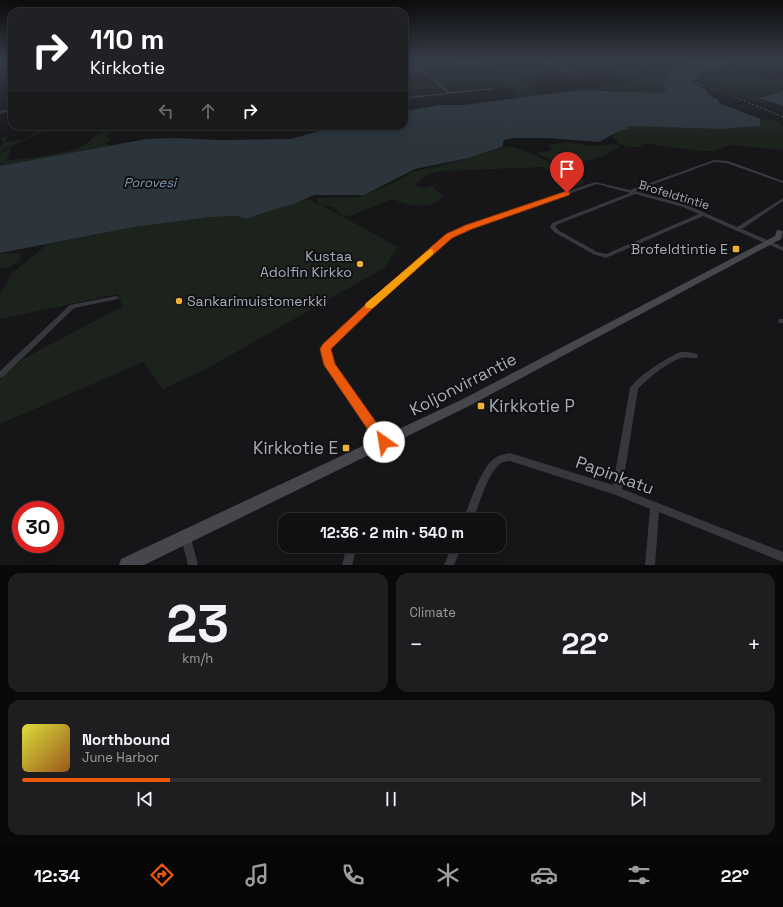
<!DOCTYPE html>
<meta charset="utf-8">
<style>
body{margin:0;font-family:"Space Grotesk",sans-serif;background:#1e1e20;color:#f1f3f6;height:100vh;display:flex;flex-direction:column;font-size:15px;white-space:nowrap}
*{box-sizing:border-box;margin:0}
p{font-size:13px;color:#9c9d9f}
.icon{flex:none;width:22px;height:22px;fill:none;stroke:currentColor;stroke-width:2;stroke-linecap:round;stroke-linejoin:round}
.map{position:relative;height:565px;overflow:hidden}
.details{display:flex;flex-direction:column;gap:8px;padding:8px;background:#09090a;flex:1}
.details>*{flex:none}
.hud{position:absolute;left:8px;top:8px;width:400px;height:122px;border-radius:12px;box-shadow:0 2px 10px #0003,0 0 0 1px #303032;background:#202124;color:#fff;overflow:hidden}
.speed{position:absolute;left:12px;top:501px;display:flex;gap:8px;font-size:20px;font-weight:700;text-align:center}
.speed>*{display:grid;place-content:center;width:52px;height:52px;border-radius:50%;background:#101012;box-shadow:0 2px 10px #0003,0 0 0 1px #303032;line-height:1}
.speed .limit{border:6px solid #d22;background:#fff;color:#111}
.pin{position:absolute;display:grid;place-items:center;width:34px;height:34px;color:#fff;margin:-41px -17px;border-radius:50% 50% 50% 0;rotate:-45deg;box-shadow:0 0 4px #0007}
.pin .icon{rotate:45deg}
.me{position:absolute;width:44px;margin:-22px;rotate:328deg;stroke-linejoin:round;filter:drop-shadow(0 0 3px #0008)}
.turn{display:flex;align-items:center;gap:14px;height:84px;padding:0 16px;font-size:18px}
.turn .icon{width:52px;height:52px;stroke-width:2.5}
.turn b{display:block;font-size:28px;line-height:34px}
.lanes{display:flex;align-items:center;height:38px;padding:0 16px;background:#0003;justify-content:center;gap:20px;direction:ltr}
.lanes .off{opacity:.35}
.big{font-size:30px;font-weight:800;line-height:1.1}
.details .widget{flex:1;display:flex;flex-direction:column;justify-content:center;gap:6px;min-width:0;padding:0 14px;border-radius:12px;background:#1e1e20}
.details .dial{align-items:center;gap:0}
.dial b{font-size:52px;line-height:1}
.song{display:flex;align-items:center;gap:12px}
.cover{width:48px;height:48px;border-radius:6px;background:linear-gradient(135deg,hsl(60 70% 55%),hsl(30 70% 35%))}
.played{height:4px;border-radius:2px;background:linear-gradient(90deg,#ea580c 20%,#303032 20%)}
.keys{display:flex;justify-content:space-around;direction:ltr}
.heat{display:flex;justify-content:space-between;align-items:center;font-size:22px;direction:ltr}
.details .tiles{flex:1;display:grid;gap:8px;grid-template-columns:1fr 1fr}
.widget:last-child{grid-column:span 2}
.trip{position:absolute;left:278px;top:513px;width:228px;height:40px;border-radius:12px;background:#101012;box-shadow:0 2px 10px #0003,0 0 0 1px #303032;font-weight:800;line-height:40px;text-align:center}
.tabs{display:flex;height:64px;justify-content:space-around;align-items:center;background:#060607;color:#9c9d9f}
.tabs .icon{width:28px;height:28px}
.tabs .current{color:#ea580c}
.tabs b{font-size:18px;color:#f1f3f6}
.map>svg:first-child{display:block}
.green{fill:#1c231d}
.water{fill:#2c353c}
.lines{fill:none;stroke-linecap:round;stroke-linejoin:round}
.minor{fill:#37383d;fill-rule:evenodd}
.tertiary{fill:#37383d;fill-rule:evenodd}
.secondary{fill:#45474d;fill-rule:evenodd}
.rail{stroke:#4a4c52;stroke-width:1;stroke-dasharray:2.5 2;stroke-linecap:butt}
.route{fill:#ea580c;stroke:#983908}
.slow{fill:#f59e0b}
.poi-dot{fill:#f2b134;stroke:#111113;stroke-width:1.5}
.labels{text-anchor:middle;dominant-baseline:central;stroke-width:4;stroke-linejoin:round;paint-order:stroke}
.far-street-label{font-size:12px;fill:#a8adb8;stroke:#111113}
.far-water-label{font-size:13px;font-style:italic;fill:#7f9bb3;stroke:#111113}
.poi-label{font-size:14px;fill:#a8adb8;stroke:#111113;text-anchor:end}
.near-street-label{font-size:17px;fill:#a8adb8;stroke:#111113}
.near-poi-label{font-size:17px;fill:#a8adb8;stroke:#111113;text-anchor:start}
</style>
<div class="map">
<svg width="783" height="565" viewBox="0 0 783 565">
<rect width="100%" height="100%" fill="#161618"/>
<g class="green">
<polygon points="404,60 494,60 404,69"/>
<polygon points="518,60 538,60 566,71 523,76 526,83 543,96 518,97 513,90 496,81 446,86 433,75 490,71 494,68 486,64"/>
<polygon points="565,60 625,60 670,76 665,86 667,90 662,93 591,89 588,89 620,84 634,79 605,71 611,70 598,66 569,70 550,64"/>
<polygon points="634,60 697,60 699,61 686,63 678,69 673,69 677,75"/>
<polygon points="765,60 783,60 783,66 737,71 768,80 783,78 783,91 760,96 761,100 770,103 756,102 703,82 702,80 714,71 729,70 733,66 745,63"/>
<polygon points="404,80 415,86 438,84 442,87 404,90"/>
<polygon points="763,119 778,121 783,126 783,150 730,145 713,151 701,151 649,144 643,144 640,147 628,147 616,142 618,141 611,137 621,130 628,129 627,127 628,126 720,129 760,126"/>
<polygon points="44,126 58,128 41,132 0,152 0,147 3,143 2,138 7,136 6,142 25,139"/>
<path d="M106,131L111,132L105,137L111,138L105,143L108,146L0,166V153L9,149L11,150L6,161C30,157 56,156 79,148C91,143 92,134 106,131Z"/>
<polygon points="567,142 591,146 616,144 621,146 606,155 566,167 535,153 553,150 548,145"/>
<path d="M507,146L523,150L583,178L584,183L575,187L564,184L559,177L543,167L442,171L429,174L414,185L423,188L439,184L433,188L442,195V198C427,211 408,205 392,199L350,216L342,215L334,207L321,205L398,247L384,268L206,369L163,389L143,362L0,424V380L23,359L123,306L117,294L0,319V294L12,273L48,244L134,227L210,217L238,216L246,219L282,207L292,205L308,199L320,205L317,201V198L358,197L366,194L395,182L412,172L459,161Z"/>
<path d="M17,253L22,254C20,262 8,270 0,268V254Z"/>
</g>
<g class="water">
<polygon points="701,60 741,60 720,65 726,68 704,71 697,78 702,80 686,80 705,89 709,95 719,100 719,103 761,119 760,126 720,129 628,126 627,127 628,129 621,130 599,142 546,138 513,138 504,140 502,147 468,158 415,169 364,195 314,195 292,205 282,207 246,219 238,216 210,217 134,227 0,253 0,166 146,139 176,138 219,140 290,139 339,126 404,126 404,111 440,105 464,105 581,90 662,93 666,90 664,85 665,80 668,78 669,76 677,74 671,71 671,70 678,69 690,63"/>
<polygon points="783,91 783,106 758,98"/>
</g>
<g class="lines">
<g class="minor">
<polygon points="539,60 543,60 580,75 578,76"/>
<polygon points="421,68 450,92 492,88 493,89 404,99 404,97 448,93 420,70"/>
<polygon points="115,126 125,126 108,129 106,128"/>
<polygon points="172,126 247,126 245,127 174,127"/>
<path d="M714,160L728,161L783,181V183L726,163L714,162L635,191L687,205L737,227L783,198V201L742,229L783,247V251L703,216L608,257L606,258L593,254L554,232L550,227L552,223L630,193L597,184L471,228L451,237L371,307L333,344L330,349L333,364L387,439L388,442L387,445L384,446L381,445L327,367L322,349L329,340L367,305L447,235L467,226L595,182L630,190ZM635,194L683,207L699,214L606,254L597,252L558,230L556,227V225Z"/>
<polygon points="116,296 119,298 118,299 74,308 3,377 0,378 0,371 70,305"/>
<polygon points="779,319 783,319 783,323 779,323 778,321"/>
<path d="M681,352H688L697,354L698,356L697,358C691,359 686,356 681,358C668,362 647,379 638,389L622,489L783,552V562L659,512L655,565H645L650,509L616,495L510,461C507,461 503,462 501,463C488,472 479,505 473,520H463C470,504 480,468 495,458C499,455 505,454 510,453L613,485L630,388C638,376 667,357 681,352Z"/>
<polygon points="186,533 190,534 191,538 198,565 188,565 181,538 182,534"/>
<polygon points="347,546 357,546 357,547 352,565 342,565"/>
<polygon points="452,546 462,546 454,565 444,565"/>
</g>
<g class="tertiary">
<polygon points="488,60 503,60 404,71 404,69"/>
<polygon points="12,109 12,111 0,113 0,111"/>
</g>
<polygon class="secondary" points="777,230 783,231 781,239 471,405 144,565 119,565 121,559 463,399 775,236"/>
<polyline class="rail" points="629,60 723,92 783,117"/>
</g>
<linearGradient id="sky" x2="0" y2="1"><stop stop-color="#0c0c0d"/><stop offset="0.43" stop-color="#363c48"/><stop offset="1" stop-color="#363c48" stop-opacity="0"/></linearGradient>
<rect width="783" height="140" fill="url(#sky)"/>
<polygon class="route" points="567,191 570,193 569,195 472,229 452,238 373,308 331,349 335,364 390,442 389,446 384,447 379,446 324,365 320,349 323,344 366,304 446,234 466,225"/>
<polygon class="slow" points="430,249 433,250 433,254 373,308 366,308 365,305 366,303"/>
<g class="poi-dot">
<rect x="732" y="245" width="8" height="8" rx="2"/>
<circle cx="360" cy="264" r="4"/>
<circle cx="179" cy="301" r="4"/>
<rect x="477" y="402" width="8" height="8" rx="2"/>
<rect x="342" y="444" width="8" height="8" rx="2"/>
</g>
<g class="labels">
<g class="far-street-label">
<text transform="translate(674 195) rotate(17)">Brofeldtintie</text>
</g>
<g class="far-water-label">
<text x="150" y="182">Porovesi</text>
</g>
<g class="poi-label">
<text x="728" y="249">Brofeldtintie E</text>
<text x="352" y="256">Kustaa<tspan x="352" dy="16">Adolfin Kirkko</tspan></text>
<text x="187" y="301" text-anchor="start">Sankarimuistomerkki</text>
</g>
<g class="near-street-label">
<text transform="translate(463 384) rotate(-27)">Koljonvirrantie</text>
<text transform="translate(615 475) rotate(20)">Papinkatu</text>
</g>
<g class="near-poi-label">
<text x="489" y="406">Kirkkotie P</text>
<text x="338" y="448" text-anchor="end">Kirkkotie E</text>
</g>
</g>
</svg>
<div class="speed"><div class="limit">30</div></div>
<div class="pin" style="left:567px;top:193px;background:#d93025"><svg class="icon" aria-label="arrive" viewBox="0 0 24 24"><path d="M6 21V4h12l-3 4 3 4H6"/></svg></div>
<svg class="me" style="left:384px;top:442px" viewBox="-20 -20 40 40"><circle r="19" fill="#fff"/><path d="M0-13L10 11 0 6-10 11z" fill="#ea580c"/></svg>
<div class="trip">12:36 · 2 min · 540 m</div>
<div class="hud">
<div class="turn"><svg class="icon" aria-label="right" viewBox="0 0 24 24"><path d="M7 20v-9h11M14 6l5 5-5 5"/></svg><div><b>110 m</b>Kirkkotie</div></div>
<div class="lanes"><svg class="icon off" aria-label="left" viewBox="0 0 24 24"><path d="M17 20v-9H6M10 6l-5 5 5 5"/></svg><svg class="icon off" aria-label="ahead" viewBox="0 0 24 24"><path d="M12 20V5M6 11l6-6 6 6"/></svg><svg class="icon" aria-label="right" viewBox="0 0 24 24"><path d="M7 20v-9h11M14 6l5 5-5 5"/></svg></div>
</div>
</div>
<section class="details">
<div class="tiles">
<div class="widget dial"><b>23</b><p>km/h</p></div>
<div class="widget"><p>Climate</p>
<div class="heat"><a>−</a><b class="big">22°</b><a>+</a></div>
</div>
<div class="widget">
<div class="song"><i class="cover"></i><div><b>Northbound</b><p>June Harbor</p></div></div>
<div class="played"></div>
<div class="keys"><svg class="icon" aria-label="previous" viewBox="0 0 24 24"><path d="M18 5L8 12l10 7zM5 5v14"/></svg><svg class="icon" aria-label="pause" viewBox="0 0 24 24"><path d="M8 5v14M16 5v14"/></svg><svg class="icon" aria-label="next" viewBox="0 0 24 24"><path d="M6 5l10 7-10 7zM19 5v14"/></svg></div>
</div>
</div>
</section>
<nav class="tabs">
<b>12:34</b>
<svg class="icon current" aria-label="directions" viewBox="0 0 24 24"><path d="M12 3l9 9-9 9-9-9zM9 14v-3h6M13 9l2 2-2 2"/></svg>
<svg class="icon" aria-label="music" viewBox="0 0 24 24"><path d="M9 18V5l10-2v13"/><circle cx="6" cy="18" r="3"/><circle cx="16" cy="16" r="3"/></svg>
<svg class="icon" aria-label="phone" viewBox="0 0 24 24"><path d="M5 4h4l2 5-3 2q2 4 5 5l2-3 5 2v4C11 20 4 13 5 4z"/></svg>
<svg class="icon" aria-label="climate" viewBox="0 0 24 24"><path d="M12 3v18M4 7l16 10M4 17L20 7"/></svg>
<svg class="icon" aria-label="car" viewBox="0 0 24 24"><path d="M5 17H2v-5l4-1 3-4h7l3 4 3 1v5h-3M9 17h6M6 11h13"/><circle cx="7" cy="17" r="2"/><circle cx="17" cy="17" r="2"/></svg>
<svg class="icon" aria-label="filters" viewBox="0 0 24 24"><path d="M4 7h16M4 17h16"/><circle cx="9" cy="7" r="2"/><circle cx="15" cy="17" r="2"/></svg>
<b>22°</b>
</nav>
